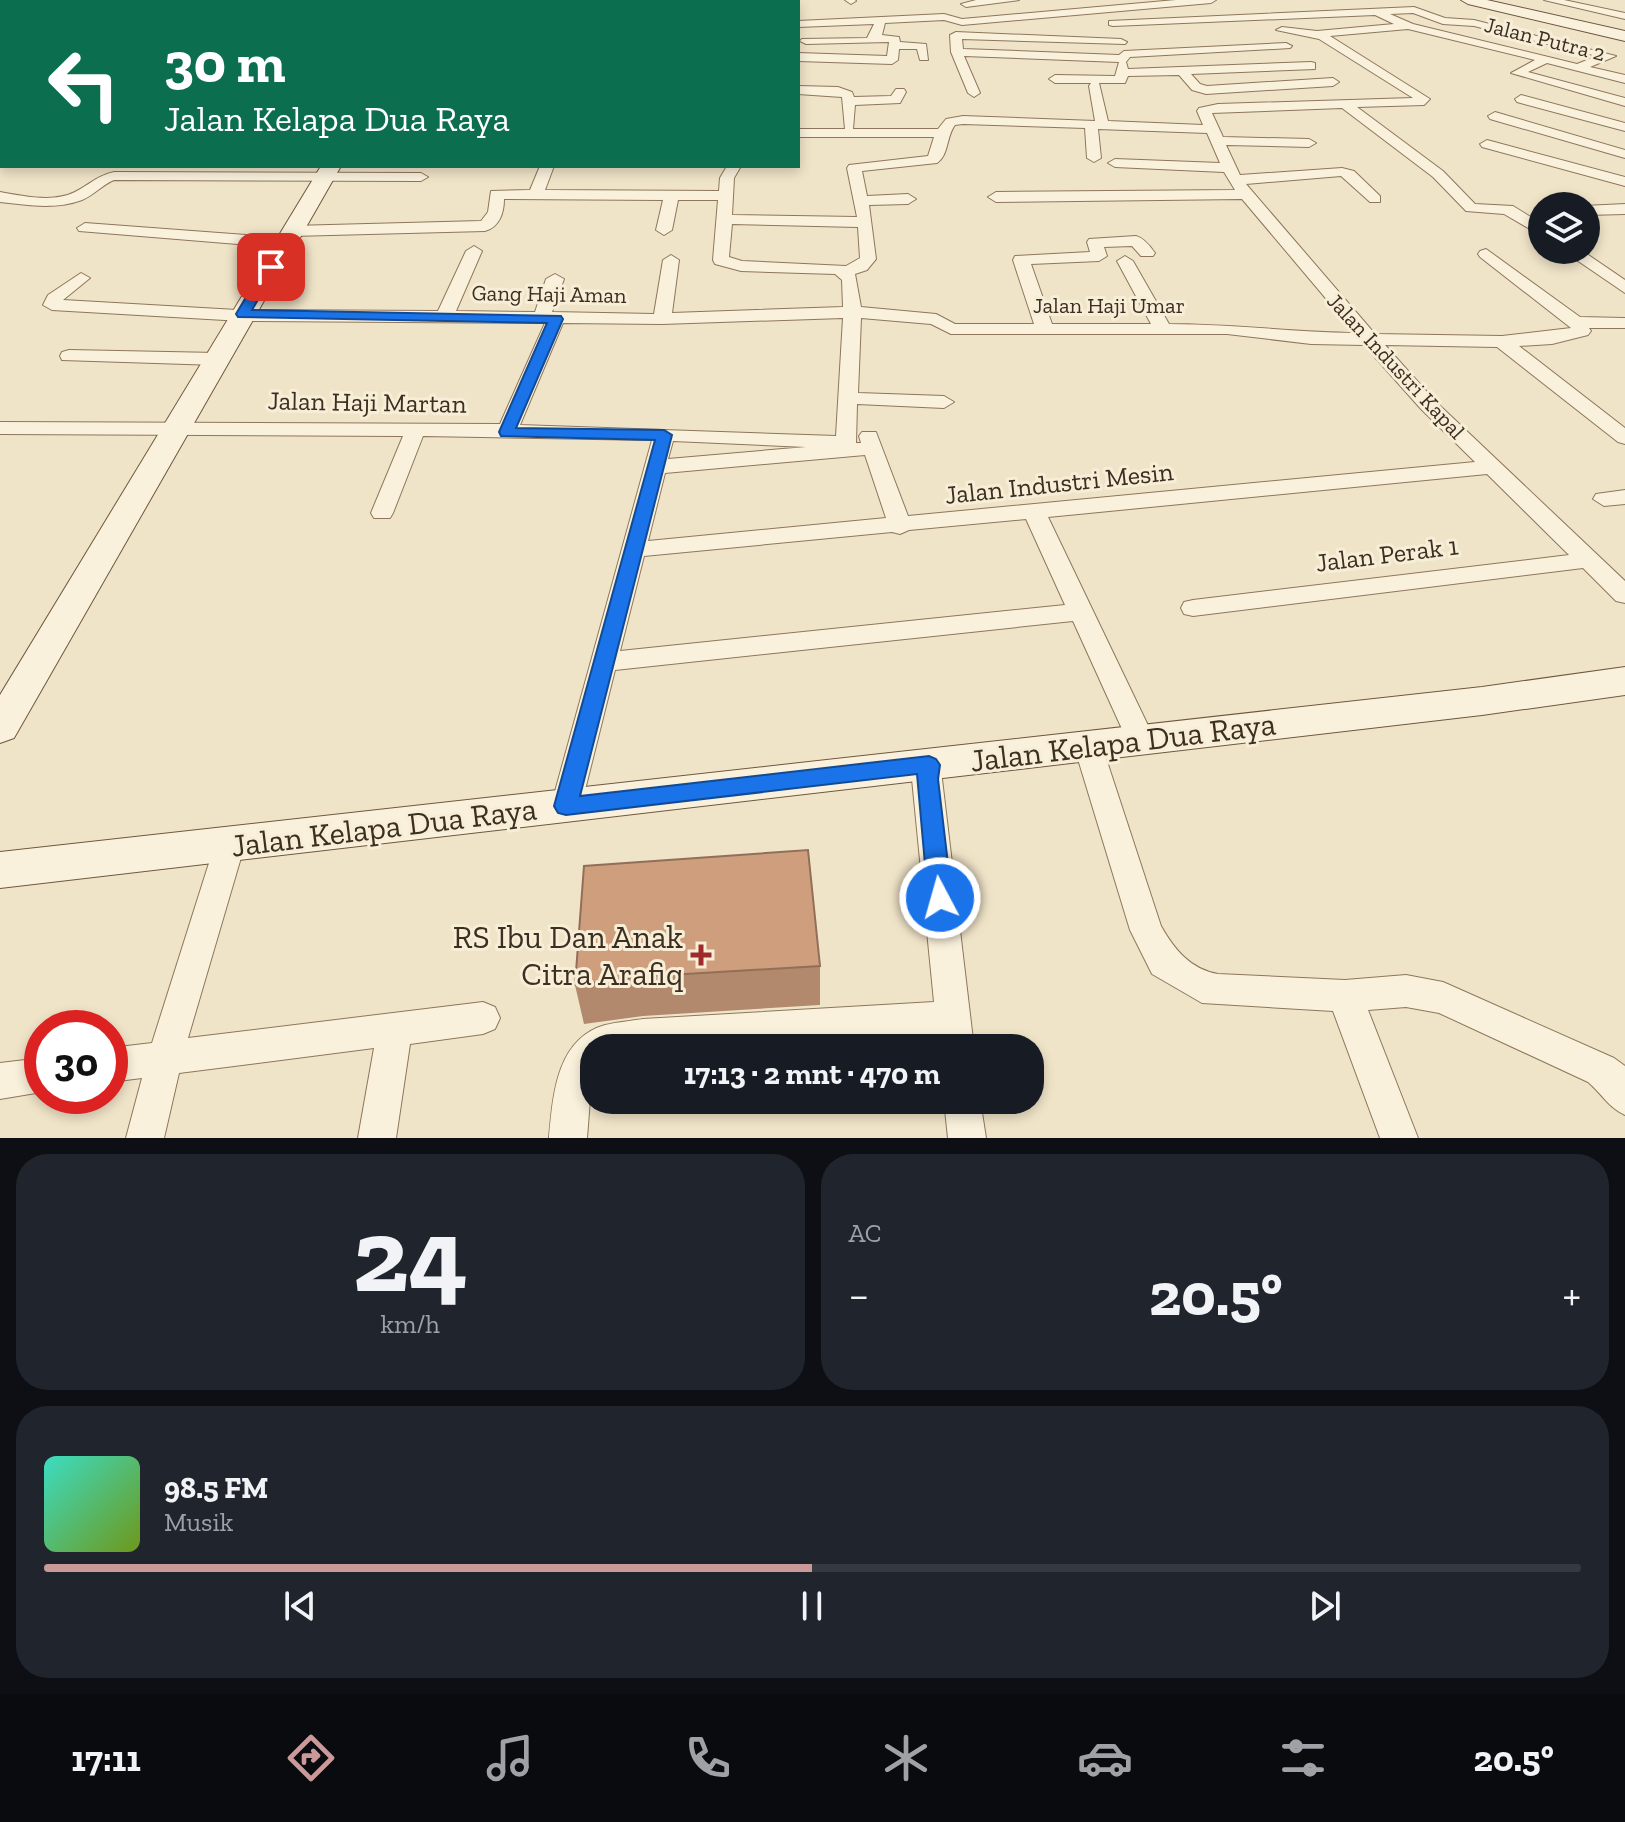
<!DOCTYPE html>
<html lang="id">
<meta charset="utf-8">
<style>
body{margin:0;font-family:"Zilla Slab",serif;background:#20242c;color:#f1f3f6;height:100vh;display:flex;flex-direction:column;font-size:30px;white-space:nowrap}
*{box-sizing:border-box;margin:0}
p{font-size:26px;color:#9ea1a6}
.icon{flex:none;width:44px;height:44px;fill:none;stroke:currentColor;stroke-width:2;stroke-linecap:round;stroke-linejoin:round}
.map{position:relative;height:1138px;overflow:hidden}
.drawer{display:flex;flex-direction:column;gap:16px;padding:16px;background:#0d0f14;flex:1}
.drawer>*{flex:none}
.hud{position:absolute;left:0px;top:0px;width:800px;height:168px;box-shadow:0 4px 12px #0003;background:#0b6e4f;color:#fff;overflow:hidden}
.fabs{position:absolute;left:1528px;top:192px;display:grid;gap:16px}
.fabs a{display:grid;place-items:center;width:72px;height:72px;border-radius:50%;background:#171b24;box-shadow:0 4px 12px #0003;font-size:40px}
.speed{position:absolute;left:24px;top:1010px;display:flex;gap:16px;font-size:40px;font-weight:700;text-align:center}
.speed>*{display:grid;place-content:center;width:104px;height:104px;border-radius:50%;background:#171b24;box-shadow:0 4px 12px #0003;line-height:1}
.speed .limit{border:12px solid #d22;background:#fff;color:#111}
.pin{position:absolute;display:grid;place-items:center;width:68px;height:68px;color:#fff;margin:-34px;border-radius:16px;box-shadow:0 4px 12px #0006}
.me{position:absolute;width:88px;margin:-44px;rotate:354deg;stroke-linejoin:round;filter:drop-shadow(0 0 6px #0008)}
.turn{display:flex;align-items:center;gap:28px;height:168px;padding:0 32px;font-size:36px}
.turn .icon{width:104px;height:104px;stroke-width:2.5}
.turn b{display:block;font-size:56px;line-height:68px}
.big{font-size:60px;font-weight:800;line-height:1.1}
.drawer .card{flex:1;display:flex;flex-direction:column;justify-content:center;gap:12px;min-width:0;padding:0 28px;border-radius:32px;background:#20242c}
.drawer .dial{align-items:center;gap:0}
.dial b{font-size:104px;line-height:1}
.song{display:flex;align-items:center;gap:24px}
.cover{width:96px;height:96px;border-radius:12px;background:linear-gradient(135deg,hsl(170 70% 55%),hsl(80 70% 35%))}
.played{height:8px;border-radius:4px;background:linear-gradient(90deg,#cc999b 50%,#363941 50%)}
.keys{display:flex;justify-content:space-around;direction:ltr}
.heat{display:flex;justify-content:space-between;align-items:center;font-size:44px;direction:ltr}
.drawer .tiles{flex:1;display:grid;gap:16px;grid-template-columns:1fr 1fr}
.card:last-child{grid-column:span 2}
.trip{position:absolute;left:580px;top:1034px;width:464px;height:80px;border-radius:32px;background:#171b24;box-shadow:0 4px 12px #0003;font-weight:800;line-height:80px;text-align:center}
.dock{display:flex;height:128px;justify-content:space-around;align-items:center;background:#090b0e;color:#9ea1a6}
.dock .icon{width:56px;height:56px}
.dock .current{color:#cc999b}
.dock b{font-size:36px;color:#f1f3f6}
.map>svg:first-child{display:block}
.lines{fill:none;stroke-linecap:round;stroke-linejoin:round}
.river{fill:#a9c4bc;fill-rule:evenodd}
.street-casing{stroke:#8d765c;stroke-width:2}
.secondary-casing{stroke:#6f573f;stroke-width:2}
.street{fill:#faf1dc;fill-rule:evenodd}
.secondary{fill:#faf1dc;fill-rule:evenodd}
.wall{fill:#b2896c}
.building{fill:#cf9f7d;stroke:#916f58;stroke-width:2}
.route{fill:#1a73e8;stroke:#114b97;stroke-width:2}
.poi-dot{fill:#9e2a2b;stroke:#f7eed8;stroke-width:3}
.labels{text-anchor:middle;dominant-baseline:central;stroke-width:6;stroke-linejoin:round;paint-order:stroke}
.far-street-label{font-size:22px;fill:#3d2e20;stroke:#f7eed8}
.street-label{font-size:26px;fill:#3d2e20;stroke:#f7eed8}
.near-street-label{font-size:32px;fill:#3d2e20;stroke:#f7eed8}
.near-poi-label{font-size:32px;fill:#3d2e20;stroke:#f7eed8;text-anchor:end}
</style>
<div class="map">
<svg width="1625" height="1138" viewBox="0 0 1625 1138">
<rect width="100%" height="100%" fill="#f0e4c8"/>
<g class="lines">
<g class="river">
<polygon points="43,0 91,0 93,2 41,2"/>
<polygon points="2,1 4,2 0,16 0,2"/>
<polygon points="0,94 2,94 0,111"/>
</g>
<defs>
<g id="street">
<polygon points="542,0 627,0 628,2 543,2"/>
<polygon points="787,0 797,0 798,2 788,2"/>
<polygon points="845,0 855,0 856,1 851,4"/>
<polygon points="976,0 1019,0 966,7 961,4"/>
<polygon points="1176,0 1216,0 1211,3 962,25 944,20 885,23 882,35 899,37 900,42 926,44 928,60 920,60 917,49 899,49 898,60 892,64 798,61 798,53 887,56 889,42 806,44 800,41 802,39 867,38 874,24 798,27 798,21 944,14 962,19"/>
<polygon points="1544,0 1564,0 1625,13 1625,19"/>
<path d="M1414,7L1445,18L1474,20L1616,56L1590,67L1625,75V83L1547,63L1528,72L1625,98V106L1511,73L1535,60L1408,29L1330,36L1430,99L1424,105L1357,107L1443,171L1475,204L1513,206L1542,224V236L1504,214L1466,211L1433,177L1342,108L1212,113L1223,137L1309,139L1316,143L1309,147L1226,145L1240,175L1342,168L1354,171L1380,196V202H1370L1341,176L1246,184L1375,334L1502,336L1571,328L1480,257L1478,254L1480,251L1486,249L1580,317L1625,318V328H1589L1591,331L1588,335L1552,344L1519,346L1625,428V444L1618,442L1497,347L1385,345L1435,401L1625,581V603L1616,601L1583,568L1193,616L1184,614L1181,608L1184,602L1193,600L1569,555L1487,474L1048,517L1155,740L1151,747L1141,751L1131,747L1127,740L1073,621L615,670L581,806L576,814L566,818L556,814L551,806L652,440L423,436L393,513L390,518H374L371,513L403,436L0,434V422L500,424L545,323L242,321L52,310L43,305L48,295L81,273L90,278L63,300L237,310L438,311L466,251L474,246L482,251L456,311L535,312L546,279L555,274L564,279L552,312L654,314L663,260L671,255L679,260L672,313L843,307L842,280L835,274L741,271L715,264L713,260L718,200H678L672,230L664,235L656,230L663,200L504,199C504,212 500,227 485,231L292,236L284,231L292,226L481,221L488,212L491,191L530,190L540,166H554L545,190L719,191L720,178L727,166H741L734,178L732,215L857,217L847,168L849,165L928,156L934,137H798V129H845L842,97L798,94V86L838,87L852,92L854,97L891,96L896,89H904L906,92L900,103L855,105L853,129H938L946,119L963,116L1095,121L1089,86L1091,83H1055L1049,79L1055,75L1115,76L1119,62L964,56L980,93L974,97L968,93L951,52L950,35L956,32L1121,39L1127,42L1125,44L962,39L963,49L1119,55L1124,51L1286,43L1292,46L1290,48L1130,57L1126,62L1128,69L1311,62L1315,63V69L1191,74L1200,84L1207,86L1333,78L1339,82L1333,86L1206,94L1192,90L1179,75L1128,76L1125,83H1099L1108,121L1203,125L1197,111L1199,108L1218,104L1413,98L1319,39L1276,30L1282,27L1317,31L1394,24L1375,15L1113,26L1109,25V21ZM1413,13L1443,24L1474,26L1597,56L1577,64L1413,24L1390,14ZM963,124L1085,128L1087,158L1094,162L1101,158L1098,129L1207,133L1220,163L1115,159L1108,163L1115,167L1224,172L1235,190L996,192L988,197L996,202L1242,199L1355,333C1292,332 1231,324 1169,324L1133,261L1125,256L1117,261L1151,324H1052L1031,264L1099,261L1107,256L1104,247L1132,246L1141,256H1153L1155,253C1150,246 1144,238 1136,236L1089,239L1087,242L1090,252L1015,256L1013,260L1034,324H955L936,314L861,307L855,274L867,270L876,259L869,205L908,204L916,199L908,194L867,196L862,171L937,163C949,155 946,137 955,125ZM732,224L858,227L860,258L846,266L742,261L729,257ZM843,318L836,436L520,425L563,323L662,324ZM861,318L931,324L951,334H1227L1311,344L1364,345L1421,409L1475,462L908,516L876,432H862L859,436L861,443H856L857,404L944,408L954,402L944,396L858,393ZM673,441L806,447L668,459ZM865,455L886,518L648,541L665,473ZM1026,519L1065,605L620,651L644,556L892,532L900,534L909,530Z"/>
<polygon points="0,9 2,9 0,16"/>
<polygon points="1521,95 1625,123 1625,131 1517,102 1515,99"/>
<polygon points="1495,112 1625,150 1625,158 1490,119 1488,116"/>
<polygon points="0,134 2,134 0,143"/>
<polygon points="1487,140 1625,177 1625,186 1482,147 1480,144"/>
<path d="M114,172L421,173L428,177L421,181L114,180C102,185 94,195 82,200C55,210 27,205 0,202V192C23,196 53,203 75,192C89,185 98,175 114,172Z"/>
<polygon points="1625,204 1625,214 1586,215 1584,206"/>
<polygon points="85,223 285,238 293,243 285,248 79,231 77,228"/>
<polygon points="1562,250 1581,250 1625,280 1625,293"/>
<polygon points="69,350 217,353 226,359 217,365 62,360 60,356 62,352"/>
<polygon points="1625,490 1625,504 1604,506 1593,499 1596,494"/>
<path d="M1088,735L1098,738L1102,746L1161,926C1174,949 1190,969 1218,974L1345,980L1406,975L1443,982L1614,1058L1625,1066V1115C1609,1108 1602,1094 1588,1082L1439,1013L1406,1007L1368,1010L1418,1138H1380L1333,1011L1202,1003L1152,974L1130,930L1074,746L1078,738Z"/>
<path d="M929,754L939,757L943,765L942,779L974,1048H938L937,1034L716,1048H594L587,1138H549C553,1096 556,1039 605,1025C617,1022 631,1021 643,1019L934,1002L912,779L919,757Z"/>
<polygon points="230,831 241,835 245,844 188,1038 483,1002 495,1007 500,1018 495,1029 483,1034 410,1044 396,1138 358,1138 374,1048 179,1073 164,1138 126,1138 142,1078 110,1082 110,1048 152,1043 215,844 219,835"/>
<polygon points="42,1058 42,1092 0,1099 0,1063"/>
<polygon points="944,1100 980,1100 986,1138 948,1138"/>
</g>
<g id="secondary">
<polygon points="1461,0 1487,0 1625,31 1625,41 1468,4"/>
<polygon points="321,166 341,166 14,738 0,743 0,695"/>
<polygon points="1625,667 1625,695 1482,715 0,888 0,852 1482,687"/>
</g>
</defs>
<use href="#street" class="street-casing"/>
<use href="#secondary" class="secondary-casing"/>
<use href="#street" class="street"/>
<use href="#secondary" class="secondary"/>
</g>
<polygon class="wall" points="584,866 820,966 820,1005 643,1016 584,1024 575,985"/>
<polygon class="building" points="808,850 820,966 636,977 575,985 584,866"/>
<polygon class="route" points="271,263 277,267 252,310 561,316 563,319 516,428 664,430 672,435 580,796 929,756 936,759 940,765 938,779 952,898 948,905 940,908 931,905 928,898 917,774 566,815 558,813 554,806 655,440 501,436 499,432 547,323 238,317 236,314 264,267"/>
<path class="poi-dot" d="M697 943h8v8h8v8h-8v8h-8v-8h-8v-8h8z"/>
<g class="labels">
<g class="far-street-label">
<text transform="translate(1545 39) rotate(14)">Jalan Putra 2</text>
<text transform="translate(549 294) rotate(1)">Gang Haji Aman</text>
<text x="1109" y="305">Jalan Haji Umar</text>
<text transform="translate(1396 366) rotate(47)">Jalan Industri Kapal</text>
</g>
<g class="street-label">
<text transform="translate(367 402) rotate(1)">Jalan Haji Martan</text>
<text transform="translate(1059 483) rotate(-6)">Jalan Industri Mesin</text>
<text transform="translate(1387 554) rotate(-7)">Jalan Perak 1</text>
</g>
<g class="near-street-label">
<text transform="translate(1123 742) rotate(-7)">Jalan Kelapa Dua Raya</text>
<text transform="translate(384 827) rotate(-7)">Jalan Kelapa Dua Raya</text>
</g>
<g class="near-poi-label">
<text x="683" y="937">RS Ibu Dan Anak<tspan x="683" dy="37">Citra Arafiq</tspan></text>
</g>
</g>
</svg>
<div class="fabs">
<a><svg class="icon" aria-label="layers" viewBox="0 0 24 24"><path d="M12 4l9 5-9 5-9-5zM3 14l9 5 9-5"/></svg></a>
</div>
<div class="speed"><div class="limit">30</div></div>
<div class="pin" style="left:271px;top:267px;background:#d93025"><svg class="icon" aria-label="arrive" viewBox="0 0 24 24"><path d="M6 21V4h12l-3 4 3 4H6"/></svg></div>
<svg class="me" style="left:940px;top:898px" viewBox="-20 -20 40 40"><circle r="17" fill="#1a73e8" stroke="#fff" stroke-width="3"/><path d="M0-11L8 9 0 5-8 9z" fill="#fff"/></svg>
<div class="trip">17:13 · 2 mnt · 470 m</div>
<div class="hud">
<div class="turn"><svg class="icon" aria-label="left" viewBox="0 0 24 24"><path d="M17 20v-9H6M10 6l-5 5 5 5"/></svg><div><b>30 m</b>Jalan Kelapa Dua Raya</div></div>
</div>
</div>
<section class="drawer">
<div class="tiles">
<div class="card dial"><b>24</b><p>km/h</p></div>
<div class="card"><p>AC</p>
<div class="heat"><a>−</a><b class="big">20.5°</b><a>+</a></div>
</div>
<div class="card">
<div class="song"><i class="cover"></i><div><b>98.5 FM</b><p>Musik</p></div></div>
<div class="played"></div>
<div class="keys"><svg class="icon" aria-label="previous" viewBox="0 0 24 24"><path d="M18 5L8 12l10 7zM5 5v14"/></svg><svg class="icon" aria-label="pause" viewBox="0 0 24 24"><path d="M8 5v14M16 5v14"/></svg><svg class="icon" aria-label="next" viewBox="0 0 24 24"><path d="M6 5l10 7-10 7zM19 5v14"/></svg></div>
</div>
</div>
</section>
<nav class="dock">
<b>17:11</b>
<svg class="icon current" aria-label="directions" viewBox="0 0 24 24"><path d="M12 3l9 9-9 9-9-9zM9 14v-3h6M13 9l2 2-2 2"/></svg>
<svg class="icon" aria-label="music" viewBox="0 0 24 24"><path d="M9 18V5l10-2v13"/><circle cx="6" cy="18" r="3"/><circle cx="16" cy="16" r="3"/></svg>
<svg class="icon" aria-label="phone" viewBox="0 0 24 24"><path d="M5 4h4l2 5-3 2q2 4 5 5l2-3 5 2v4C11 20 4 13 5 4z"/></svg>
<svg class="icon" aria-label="climate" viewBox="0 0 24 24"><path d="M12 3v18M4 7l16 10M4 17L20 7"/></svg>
<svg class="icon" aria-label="car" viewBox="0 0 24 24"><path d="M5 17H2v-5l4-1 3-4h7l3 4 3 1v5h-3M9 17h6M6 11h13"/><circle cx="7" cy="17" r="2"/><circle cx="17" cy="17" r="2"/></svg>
<svg class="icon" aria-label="filters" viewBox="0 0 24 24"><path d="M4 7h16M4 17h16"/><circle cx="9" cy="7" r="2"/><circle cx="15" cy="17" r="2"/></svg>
<b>20.5°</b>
</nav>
